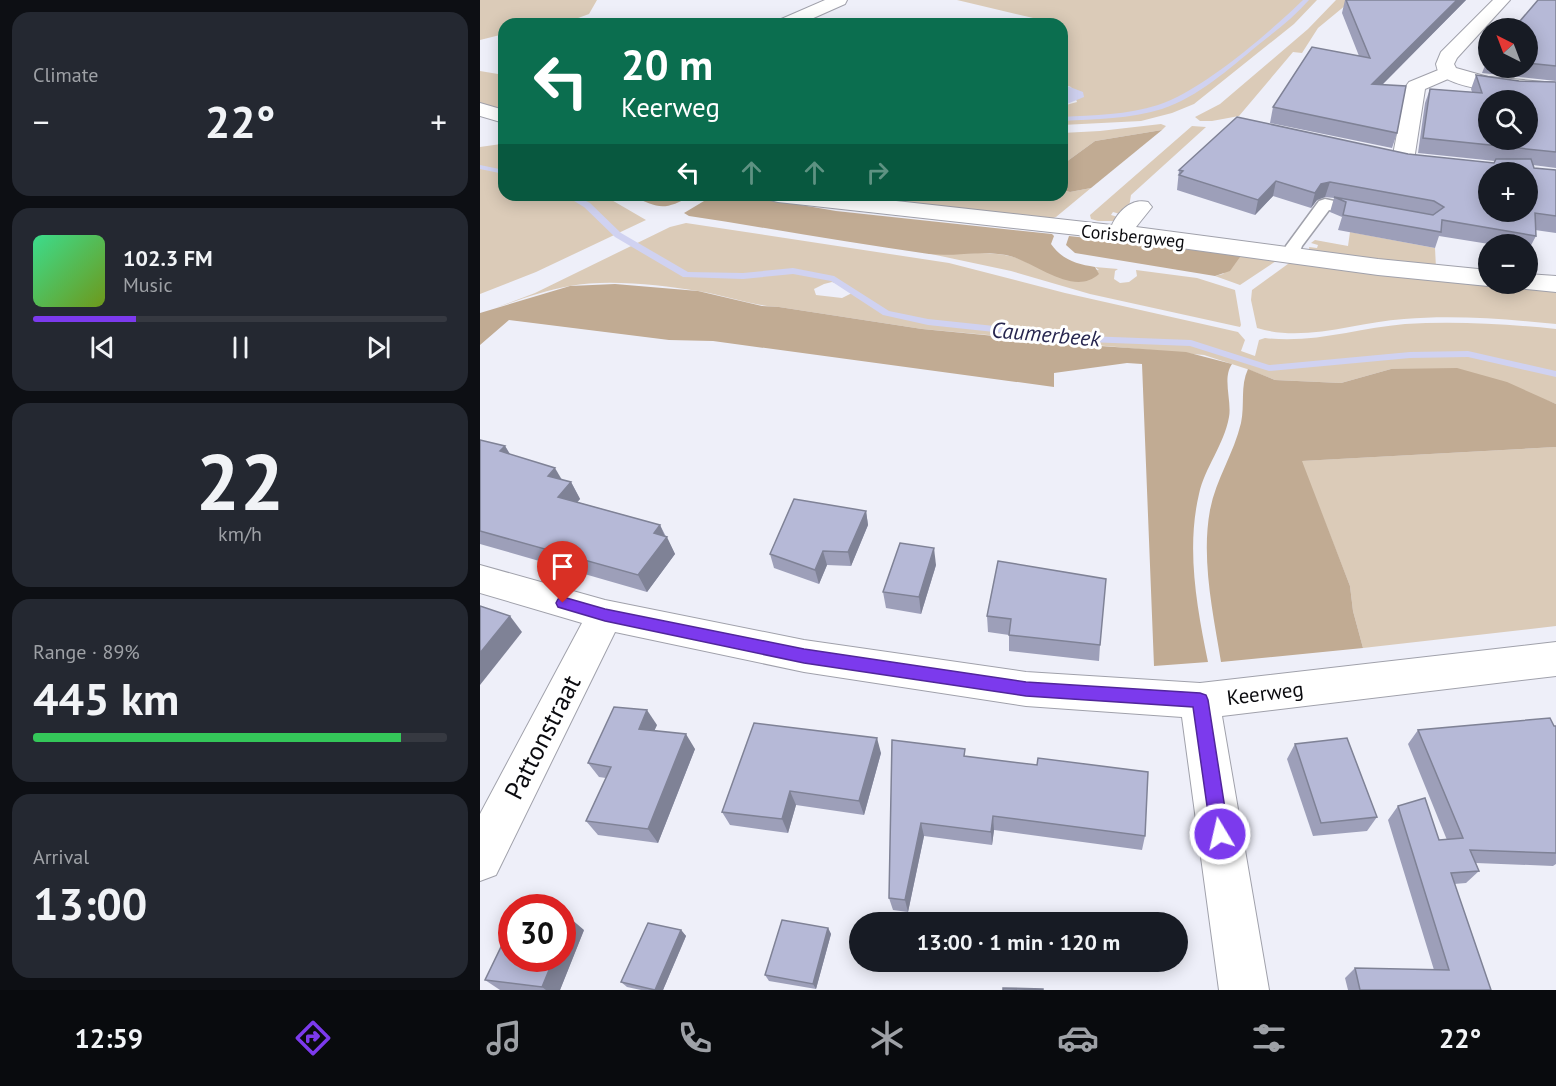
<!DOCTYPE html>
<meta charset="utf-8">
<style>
body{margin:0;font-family:"PT Sans",sans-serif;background:#242831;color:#f1f3f6;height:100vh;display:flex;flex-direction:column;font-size:22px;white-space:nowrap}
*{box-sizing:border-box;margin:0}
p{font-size:20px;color:#9ea1a6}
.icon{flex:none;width:33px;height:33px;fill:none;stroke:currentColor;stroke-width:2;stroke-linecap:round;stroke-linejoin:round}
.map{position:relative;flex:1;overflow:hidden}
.drawer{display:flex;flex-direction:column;gap:12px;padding:12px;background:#0d0f14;width:480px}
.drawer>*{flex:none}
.hud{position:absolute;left:18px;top:18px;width:570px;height:183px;border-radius:18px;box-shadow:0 3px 15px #0003;background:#0b6e4f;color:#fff;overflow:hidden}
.needle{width:39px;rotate:318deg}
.tools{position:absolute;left:998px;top:18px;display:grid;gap:12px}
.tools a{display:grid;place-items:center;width:60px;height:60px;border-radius:50%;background:#171b24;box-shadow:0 3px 15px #0003;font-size:30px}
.speed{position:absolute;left:18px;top:894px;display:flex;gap:12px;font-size:30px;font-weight:700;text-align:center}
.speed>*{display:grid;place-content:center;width:78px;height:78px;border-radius:50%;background:#171b24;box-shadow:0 3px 15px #0003;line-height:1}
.speed .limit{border:9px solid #d22;background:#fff;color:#111}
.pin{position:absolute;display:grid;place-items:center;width:51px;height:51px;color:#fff;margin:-62px -26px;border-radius:50% 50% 50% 0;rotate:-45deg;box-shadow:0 0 6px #0007}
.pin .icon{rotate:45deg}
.me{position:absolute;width:66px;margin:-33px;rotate:351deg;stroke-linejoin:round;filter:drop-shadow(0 0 4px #0008)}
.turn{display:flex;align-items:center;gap:21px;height:126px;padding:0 24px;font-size:27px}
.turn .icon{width:78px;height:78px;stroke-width:2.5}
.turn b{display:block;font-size:42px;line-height:51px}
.lanes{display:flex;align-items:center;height:57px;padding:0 24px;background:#0003;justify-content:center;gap:30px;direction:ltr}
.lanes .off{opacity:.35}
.big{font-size:45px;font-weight:700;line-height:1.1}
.drawer .card{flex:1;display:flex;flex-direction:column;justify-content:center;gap:9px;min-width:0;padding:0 21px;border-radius:18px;background:#242831}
.drawer .dial{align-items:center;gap:0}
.dial b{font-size:78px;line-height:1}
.song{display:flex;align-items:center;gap:18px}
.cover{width:72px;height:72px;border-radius:9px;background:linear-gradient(135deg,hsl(150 70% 55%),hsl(80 70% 35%))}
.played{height:6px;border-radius:3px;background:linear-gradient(90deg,#7c3aed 25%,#363941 25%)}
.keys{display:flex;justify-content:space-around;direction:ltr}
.heat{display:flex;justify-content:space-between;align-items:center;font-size:33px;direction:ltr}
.charge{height:9px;border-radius:4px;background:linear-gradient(90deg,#34c759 89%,#363941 0)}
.trip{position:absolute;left:369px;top:912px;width:339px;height:60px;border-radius:30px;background:#171b24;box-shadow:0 3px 15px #0003;font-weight:700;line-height:60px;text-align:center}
.tabs{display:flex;height:96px;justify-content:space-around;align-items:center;background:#090b0e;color:#9ea1a6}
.tabs .icon{width:42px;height:42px}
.tabs .current{color:#7c3aed}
.tabs b{font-size:27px;color:#f1f3f6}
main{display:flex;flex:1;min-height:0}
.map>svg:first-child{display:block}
.green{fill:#dbcbb8;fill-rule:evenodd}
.forest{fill:#c1ab93}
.water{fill:#d0d2f1}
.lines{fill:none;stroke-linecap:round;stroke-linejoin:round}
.stream{fill:#d0d2f1;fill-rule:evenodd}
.service-casing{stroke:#a0a1ab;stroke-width:3}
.pedestrian-casing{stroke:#a0a1ab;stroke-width:2}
.minor-casing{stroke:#a0a1ab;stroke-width:2}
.service{fill:#fff;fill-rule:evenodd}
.pedestrian{fill:#fff;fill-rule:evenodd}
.minor{fill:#fff;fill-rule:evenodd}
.wall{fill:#9d9fb9}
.shaded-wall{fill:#7f8296}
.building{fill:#b6b9d7;stroke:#7f8296;stroke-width:1.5;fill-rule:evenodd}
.route{fill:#7c3aed;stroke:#51269a;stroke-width:1.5}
.labels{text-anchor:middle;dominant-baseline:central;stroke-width:6;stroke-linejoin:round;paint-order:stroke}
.far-street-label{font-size:18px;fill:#0b0b0f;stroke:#fff}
.street-label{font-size:21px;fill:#0b0b0f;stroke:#fff}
.water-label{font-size:22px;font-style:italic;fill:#282750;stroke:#fff}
.near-street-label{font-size:26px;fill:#0b0b0f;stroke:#fff}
</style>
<main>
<section class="drawer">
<div class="card"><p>Climate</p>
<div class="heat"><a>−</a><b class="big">22°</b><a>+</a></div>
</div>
<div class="card">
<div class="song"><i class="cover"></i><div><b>102.3 FM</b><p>Music</p></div></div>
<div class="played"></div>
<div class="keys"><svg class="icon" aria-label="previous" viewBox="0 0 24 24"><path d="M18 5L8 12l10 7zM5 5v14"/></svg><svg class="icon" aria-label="pause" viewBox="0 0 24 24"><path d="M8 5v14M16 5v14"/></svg><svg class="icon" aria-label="next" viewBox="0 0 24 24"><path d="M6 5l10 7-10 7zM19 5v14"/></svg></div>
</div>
<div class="card dial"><b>22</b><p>km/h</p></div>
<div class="card"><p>Range · 89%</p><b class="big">445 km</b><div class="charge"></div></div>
<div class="card"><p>Arrival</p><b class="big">13:00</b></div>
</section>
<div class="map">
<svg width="1076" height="990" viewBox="0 0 1076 990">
<rect width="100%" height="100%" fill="#eeeff9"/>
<g class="green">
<polygon points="0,0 117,0 109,14 82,24 24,24 24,34 0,40"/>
<polygon points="477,0 837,0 814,24 714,104 692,113 661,121 582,125 582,106 597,102 591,87 582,84 582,24 562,24 566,21"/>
<polygon points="856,0 872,0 838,28 822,53 813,52 759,116 732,121 720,121 715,117 740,104 828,29"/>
<polygon points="0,71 24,75 24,111 0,106"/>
<polygon points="681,124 686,126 682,130 615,141 582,165 582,133 620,131"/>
<polygon points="712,126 726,127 651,195 649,207 640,214 633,212 631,215 638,217 637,221 618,221 611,219 610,215"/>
<polygon points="21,144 24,148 24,195 123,195 166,220 56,272 0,294 0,147"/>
<polygon points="611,188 576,217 570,219 407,202 459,195 582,195 582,190 590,192"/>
<path d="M206,223L469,263L585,293L758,332L765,340L761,351L775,356L779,340L785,338C833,344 878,328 925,324C976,321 1026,324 1076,329V404L1058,397L911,369L861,383L795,380L767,369L724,355L442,329L299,307C272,306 245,295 218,291C180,285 128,279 90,286C65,290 39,300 15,308L55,293L190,227ZM352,282L371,289L372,293L362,298L336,295L334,289L344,284Z"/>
<polygon points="870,232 955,248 956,268 830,253 829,247 837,248 838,245 831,243 835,240 868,246"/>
<path d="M451,254C482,255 522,247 550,264L619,270L615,267L638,269L635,271L634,279L640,283L649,282L657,276L656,270L717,278L755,290L761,325L760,327L610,294L531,271Z"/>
<polygon points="759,255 796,261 760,285 735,276 743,274"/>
<path d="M812,261L908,273L1076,288V324C1025,319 975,315 924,319C876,322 824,343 777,328L771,300L772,290Z"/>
<polygon points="1076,447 1076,626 883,648 873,611 870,586 821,461"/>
</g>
<g class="forest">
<polygon points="682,130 611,188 590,192 582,190 582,165 615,141"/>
<path d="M148,195H214C180,212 182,208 148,195Z"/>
<path d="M234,195H264L356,211L572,234L574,236L571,244C582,260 597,264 615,267L619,274C593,298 553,260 526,255C501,250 474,257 449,254C369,243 289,228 209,216L204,213Z"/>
<polygon points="345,195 459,195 407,202"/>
<polygon points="589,236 759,255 760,257 750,271 735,276 595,253 586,245"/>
<path d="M135,284L218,291L282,306L299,307L442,329L606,345L706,352L752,364C742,378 752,401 749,417C744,445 725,467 719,494C706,549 717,608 728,662L674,666L662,364L647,363L574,373V387L233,341L189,340L29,320L0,345V313L90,286Z"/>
<path d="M977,368L1027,382L1076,404V447L822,461L870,586L873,611L883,648L741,662C733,613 721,559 730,510C736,479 754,453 761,423C765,405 760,386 768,369L795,380L861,383L911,369Z"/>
</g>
<polygon class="water" points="582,84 603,92 604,97 582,106"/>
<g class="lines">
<g class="stream">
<path d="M823,0H829C814,17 796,31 778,45C749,69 718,97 682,109C650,119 616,119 582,121V117C614,115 647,115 678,105C722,91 790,32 823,0Z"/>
<polygon points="0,165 24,170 24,174 0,169"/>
<polygon points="84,195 94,195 110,203 141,233 208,272 263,273 313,268 354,276 409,311 448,319 607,336 711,340 789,365 930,352 988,351 1076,371 1076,377 988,357 930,358 789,371 710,346 607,342 448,325 403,315 351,281 313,274 263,279 203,277 135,237 104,207"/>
</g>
<defs>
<polygon id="service" points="845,199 886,208 888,211 880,216 849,210 822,246 817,259 805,259 802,255 806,246 839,201"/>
<polygon id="pedestrian" points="968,66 975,68 978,72 975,76 945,89 934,160 931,165 923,167 915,165 912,160 926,86 929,82"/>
<g id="minor">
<polygon points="345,0 367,0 365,4 320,24 296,24 299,20"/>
<path d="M1013,0H1030L977,58L974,64L976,68L1008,77L1076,83V95C1047,93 986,93 962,76C958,74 957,68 956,64L961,52Z"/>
<polygon points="0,103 24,110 24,123 0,116"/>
<path d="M286,195H362L632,225C639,210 652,198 668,202L672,207L656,227L898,259L1008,270V284H1017L1008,286L898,275L643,240L298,202L290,200Z"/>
<polygon points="1047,274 1076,276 1076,292 1038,288 1035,284 1047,284"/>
<polygon points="0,565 125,600 324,640 546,672 720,683 1076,642 1076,676 742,716 789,990 739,990 702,717 546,706 324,672 135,632 16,875 0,881 0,814 102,623 0,593"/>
</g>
</defs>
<use href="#service" class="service-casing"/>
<use href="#pedestrian" class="pedestrian-casing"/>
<use href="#minor" class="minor-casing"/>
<use href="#service" class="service"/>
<use href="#pedestrian" class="pedestrian"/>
<use href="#minor" class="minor"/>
</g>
<g class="wall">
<polygon points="865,0 986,0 902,85 917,133 912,148 790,123 793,107 879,56 862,13"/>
<polygon points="1076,0 1076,81 1002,73 1008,58 1008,68 1047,68 1047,28"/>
<polygon points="996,75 1039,81 1076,82 1076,168 1053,165 1054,168 1076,170 1076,233 1055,230 1056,236 1048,251 1047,251 1047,244 1009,244 959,236 955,248 858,230 862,217 850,212 854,198 845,197 837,200 831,208 793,196 775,215 697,190 699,170 928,154 1014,163 1015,161 938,153 945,103 950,89 992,92 991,89"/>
<polygon points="0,440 25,446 30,454 82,480 91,482 100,499 97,502 180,525 195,554 167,592 0,544"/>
<polygon points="386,511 388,525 371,566 347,565 339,584 294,568 290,554"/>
<polygon points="518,561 620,645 619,661 529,651 529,635 508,632 507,616"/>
<polygon points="456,565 441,614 406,608 403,592"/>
<polygon points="177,725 174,731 215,749 178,843 118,835 106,821 126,778 119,777 108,763"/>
<polygon points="1076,726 1076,864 1073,866 996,863 999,871 986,883 974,884 1011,990 868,990 865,978 875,968 954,970 908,820 918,806 959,840 967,840 928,744 938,730"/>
<polygon points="412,740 486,757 665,836 662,850 514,830 512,845 444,836 428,912 413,910 409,898"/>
<polygon points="815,744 897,817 887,831 833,836 807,759"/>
<polygon points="401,753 384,815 316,805 308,833 250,825 242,812"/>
<polygon points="348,928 351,934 336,989 289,981 285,975"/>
<polygon points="104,930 80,990 20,990 5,980"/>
<polygon points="201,930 206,936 183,990 161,990 147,987 141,982"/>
</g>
<g class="shaded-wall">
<polygon points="977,0 986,0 888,99 892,84"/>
<polygon points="796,181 793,196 775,215 778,200"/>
<polygon points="850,182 845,197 837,200 831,208 835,193 841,184"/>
<polygon points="25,446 35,463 20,451"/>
<polygon points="75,468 85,485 68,476"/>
<polygon points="91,482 100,499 87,514 78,497"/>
<polygon points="386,511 388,525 371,566 368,552"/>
<polygon points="180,525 186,539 187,537 195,554 167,592 158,575 174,533"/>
<polygon points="454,548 456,565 441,614 439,597"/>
<polygon points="343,551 347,565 339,584 335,570"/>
<polygon points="30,616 42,632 0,685 0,653"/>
<polygon points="167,710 177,725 168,744 159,729"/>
<polygon points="206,734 215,749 178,843 168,829"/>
<polygon points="397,738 401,753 384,815 379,801"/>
<polygon points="310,791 316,805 308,833 302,819"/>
<polygon points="513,816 514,830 512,845 511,832"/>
<polygon points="441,823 444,836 428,912 425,900"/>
<polygon points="90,918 104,930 80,990 66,990 62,987 74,958 82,958 82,937"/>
<polygon points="348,928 351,934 336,989 333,984"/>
<polygon points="201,930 206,936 183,990 175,990"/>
</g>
<g class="building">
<polygon points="866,0 977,0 892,84 926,86 917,133 793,107 832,47 890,58"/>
<polygon points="1058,0 1076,0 1076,66 1047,63 1047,28 1034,28"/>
<path d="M996,75L1039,81L1076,82V152L943,138L950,89L1002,93ZM1008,100H1047V140H1008Z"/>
<path d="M757,117L928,154L1014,163L1016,159H1051L1054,168L1076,170V216L1055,213L1056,236L962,220L961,232L863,215L866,202L854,197L953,215L964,207L954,201L850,182L841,184L835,193L796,181L778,200L699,175L703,171L699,170ZM1008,172H1047V212H1008Z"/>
<polygon points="0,440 25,446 20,451 75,468 68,476 91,482 78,497 180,525 174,533 187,537 158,575 0,531"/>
<polygon points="314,499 386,511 368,552 343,551 335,570 290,554"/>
<polygon points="420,543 454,548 439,597 403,592"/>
<polygon points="518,561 626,579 620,645 529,635 531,619 507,616"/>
<polygon points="0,606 30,616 0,653"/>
<polygon points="134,707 167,710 159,729 206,734 168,829 106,821 131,767 108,763"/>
<polygon points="1070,718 1074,726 1076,726 1076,853 990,850 999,871 971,873 1011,990 880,990 875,968 969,970 918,806 945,798 959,840 983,838 938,730"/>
<polygon points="274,723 397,738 379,801 310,791 302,819 242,812"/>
<polygon points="867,738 897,817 841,823 815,744"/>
<polygon points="412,740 485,749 484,756 557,765 558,758 668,772 665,836 513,816 511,832 441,823 425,900 409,898"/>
<polygon points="82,917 90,918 82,937"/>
<polygon points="302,920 348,928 333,984 285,975"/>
<polygon points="168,923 201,930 175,990 141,982"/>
<polygon points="32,924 32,958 74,958 62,987 5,980"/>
<polygon points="523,988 563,989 563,990 523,990"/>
</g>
<polygon class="route" points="83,597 125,609 324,649 546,682 720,693 726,695 728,700 749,834 747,841 740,843 734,841 731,834 713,707 546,696 324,663 125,621 78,607 76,603 78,599"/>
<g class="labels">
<g class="far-street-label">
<text transform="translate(653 236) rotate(6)">Corisbergweg</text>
</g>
<g class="street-label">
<text transform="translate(785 693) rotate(-7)">Keerweg</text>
</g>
<g class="water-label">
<text transform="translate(566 334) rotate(5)">Caumerbeek</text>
</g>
<g class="near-street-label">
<text transform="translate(62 737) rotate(-63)">Pattonstraat</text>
</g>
</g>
</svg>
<div class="tools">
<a><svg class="needle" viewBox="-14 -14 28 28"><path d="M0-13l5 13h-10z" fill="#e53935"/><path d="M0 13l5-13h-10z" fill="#9ea1a6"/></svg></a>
<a><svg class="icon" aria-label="search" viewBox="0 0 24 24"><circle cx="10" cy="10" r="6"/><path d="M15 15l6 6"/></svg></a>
<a>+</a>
<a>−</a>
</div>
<div class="speed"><div class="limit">30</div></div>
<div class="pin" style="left:83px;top:603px;background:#d93025"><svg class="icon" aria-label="arrive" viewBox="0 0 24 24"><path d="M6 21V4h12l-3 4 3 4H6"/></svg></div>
<svg class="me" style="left:740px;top:834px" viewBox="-20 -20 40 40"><circle r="17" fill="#7c3aed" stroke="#fff" stroke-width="3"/><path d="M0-11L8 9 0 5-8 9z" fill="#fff"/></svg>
<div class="trip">13:00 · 1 min · 120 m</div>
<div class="hud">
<div class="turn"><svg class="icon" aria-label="left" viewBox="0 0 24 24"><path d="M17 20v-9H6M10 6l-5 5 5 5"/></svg><div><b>20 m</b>Keerweg</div></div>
<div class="lanes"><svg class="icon" aria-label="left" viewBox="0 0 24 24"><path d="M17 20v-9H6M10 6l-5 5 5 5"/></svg><svg class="icon off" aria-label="ahead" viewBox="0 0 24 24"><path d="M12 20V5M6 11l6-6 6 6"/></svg><svg class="icon off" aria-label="ahead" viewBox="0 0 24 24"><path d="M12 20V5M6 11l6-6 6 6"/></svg><svg class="icon off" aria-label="right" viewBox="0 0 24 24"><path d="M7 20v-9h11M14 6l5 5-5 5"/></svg></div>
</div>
</div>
</main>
<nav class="tabs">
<b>12:59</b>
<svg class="icon current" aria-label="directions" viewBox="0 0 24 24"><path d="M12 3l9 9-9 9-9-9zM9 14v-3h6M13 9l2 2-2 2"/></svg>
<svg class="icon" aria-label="music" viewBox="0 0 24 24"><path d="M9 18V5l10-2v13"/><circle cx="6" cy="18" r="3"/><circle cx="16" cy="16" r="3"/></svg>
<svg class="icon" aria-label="phone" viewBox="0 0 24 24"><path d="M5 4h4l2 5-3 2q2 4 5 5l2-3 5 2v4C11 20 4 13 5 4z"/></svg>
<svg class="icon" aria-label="climate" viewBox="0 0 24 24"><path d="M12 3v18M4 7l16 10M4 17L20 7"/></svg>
<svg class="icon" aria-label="car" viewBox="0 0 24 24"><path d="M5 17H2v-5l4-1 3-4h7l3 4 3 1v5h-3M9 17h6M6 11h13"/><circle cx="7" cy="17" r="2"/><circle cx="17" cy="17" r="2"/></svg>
<svg class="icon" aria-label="filters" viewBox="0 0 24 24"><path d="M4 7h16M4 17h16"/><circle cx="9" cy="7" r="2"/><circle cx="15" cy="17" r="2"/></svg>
<b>22°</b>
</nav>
